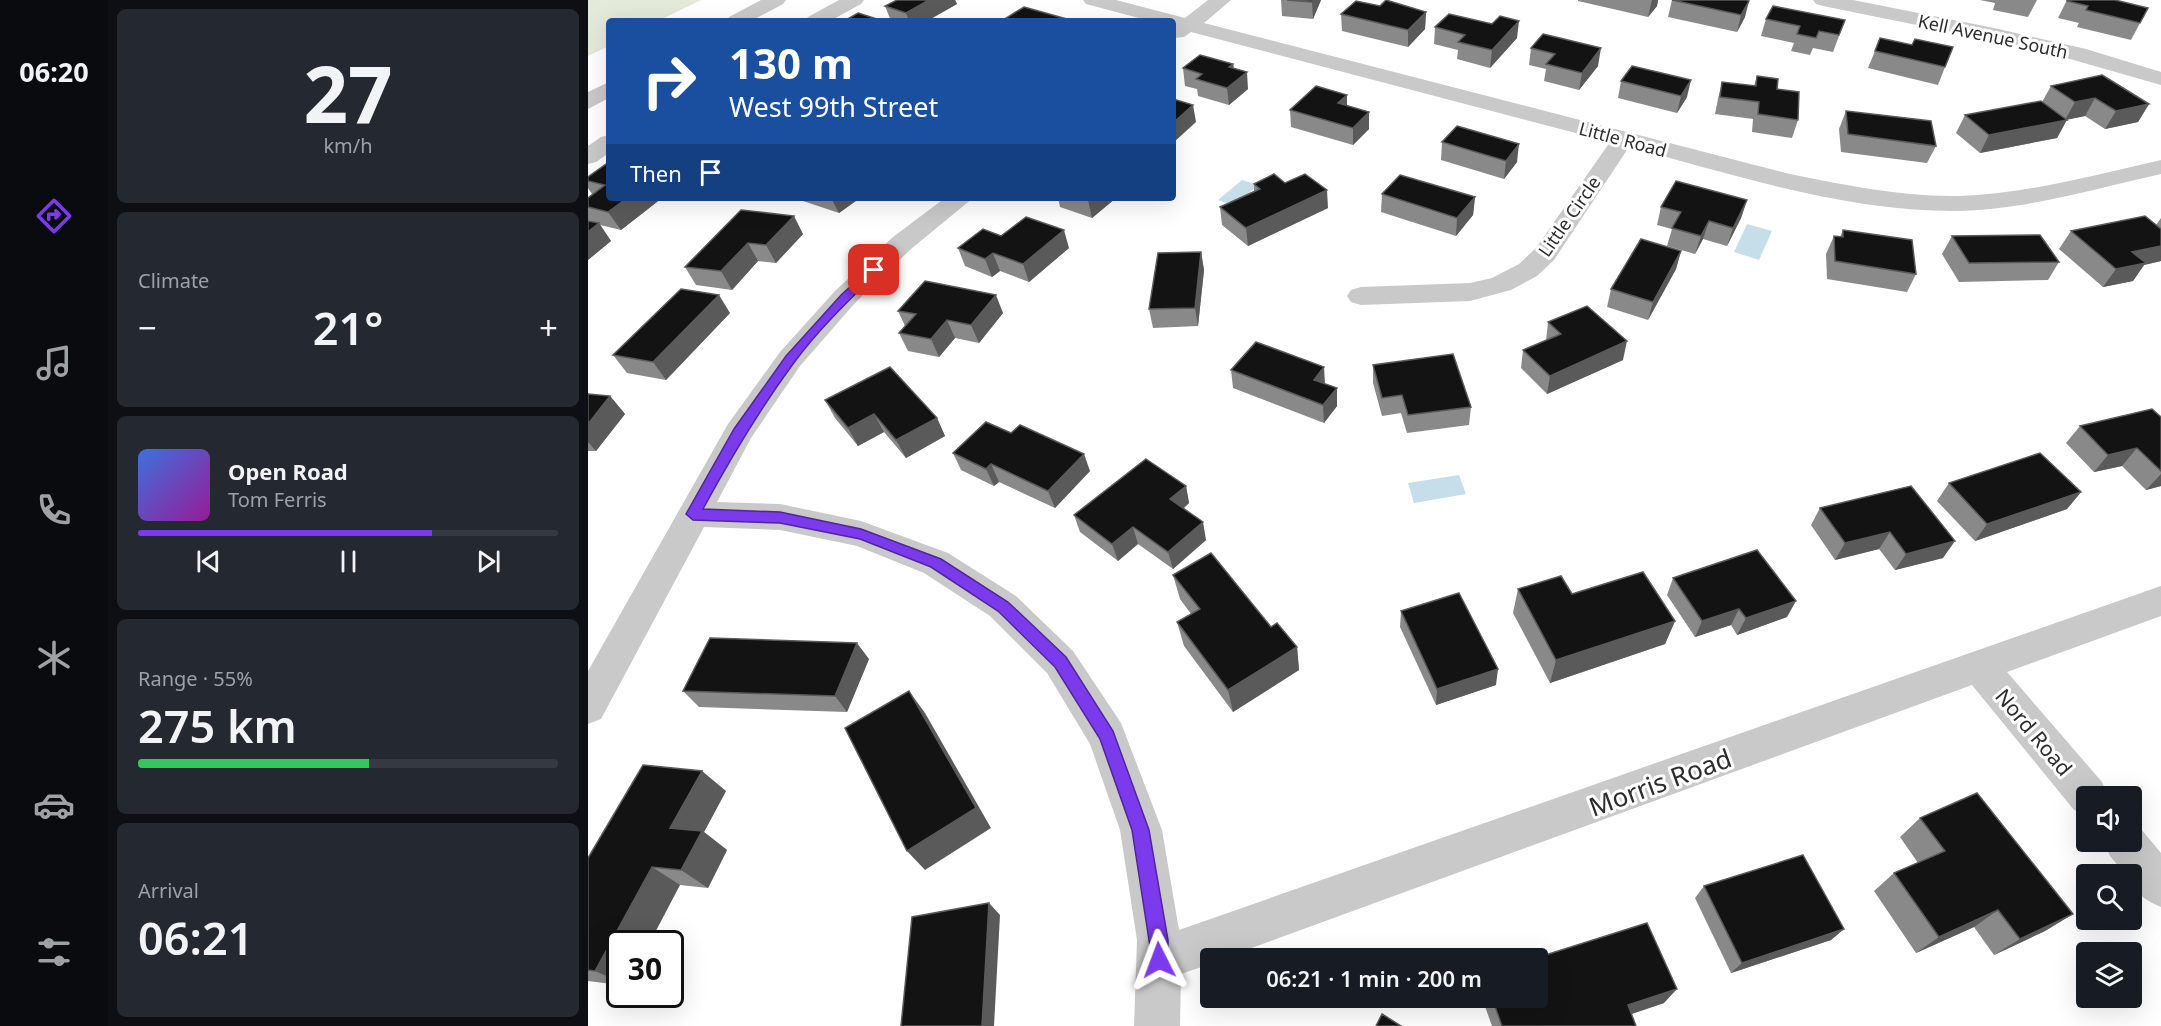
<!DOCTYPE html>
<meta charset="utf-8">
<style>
body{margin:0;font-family:"Noto Sans",sans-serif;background:#242831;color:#f1f3f6;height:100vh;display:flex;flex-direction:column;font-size:22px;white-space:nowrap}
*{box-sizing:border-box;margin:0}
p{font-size:20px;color:#9ea1a6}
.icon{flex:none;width:33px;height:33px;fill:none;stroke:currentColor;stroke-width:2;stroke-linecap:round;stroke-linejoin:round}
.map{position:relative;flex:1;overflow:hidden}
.sheet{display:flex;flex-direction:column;gap:9px;padding:9px;background:#0d0f14;width:480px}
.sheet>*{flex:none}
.hud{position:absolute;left:18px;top:18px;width:570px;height:183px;border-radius:6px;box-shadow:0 6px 24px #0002;background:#1a4fa0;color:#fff;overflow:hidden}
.buttons{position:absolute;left:1488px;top:786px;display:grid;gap:12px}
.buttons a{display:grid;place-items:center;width:66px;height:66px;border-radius:6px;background:#171b24;box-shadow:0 6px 24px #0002;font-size:30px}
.speed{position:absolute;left:18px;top:930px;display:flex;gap:12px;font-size:30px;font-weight:700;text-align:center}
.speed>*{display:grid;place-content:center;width:78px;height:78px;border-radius:50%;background:#171b24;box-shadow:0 6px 24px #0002;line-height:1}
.speed .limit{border:3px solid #111;border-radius:9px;background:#fff;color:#111}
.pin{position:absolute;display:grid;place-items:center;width:51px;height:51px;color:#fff;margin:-26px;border-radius:12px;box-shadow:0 3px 9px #0006}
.me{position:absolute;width:66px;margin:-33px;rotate:357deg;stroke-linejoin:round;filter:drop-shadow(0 0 4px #0008)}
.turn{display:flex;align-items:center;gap:21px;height:126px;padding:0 24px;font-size:27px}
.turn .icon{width:78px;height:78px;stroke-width:2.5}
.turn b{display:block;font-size:42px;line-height:51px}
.then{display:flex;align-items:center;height:57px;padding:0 24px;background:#0003;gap:12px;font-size:22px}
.big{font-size:45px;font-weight:600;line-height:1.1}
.sheet .card{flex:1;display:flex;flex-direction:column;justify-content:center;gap:9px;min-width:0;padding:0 21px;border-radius:9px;background:#242831}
.sheet .dial{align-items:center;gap:0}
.dial b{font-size:78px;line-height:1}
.song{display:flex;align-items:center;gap:18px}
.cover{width:72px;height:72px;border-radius:9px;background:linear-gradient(135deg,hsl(220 70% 55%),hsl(300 70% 35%))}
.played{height:6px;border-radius:3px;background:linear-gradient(90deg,#7c3aed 70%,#363941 70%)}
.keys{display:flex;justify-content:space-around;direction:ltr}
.heat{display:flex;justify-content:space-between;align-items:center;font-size:33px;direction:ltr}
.charge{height:9px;border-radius:4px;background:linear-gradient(90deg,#34c759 55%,#363941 0)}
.trip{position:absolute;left:612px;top:948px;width:348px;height:60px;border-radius:6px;background:#171b24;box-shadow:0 6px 24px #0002;font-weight:600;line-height:60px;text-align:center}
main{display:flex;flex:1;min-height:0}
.tabs{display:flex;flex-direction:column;width:108px;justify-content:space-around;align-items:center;background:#090b0e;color:#9ea1a6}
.tabs .icon{width:42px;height:42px}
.tabs .current{color:#7c3aed}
.tabs b{font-size:27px;color:#f1f3f6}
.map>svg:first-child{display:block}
.green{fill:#e3eada}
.water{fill:#c6dee9}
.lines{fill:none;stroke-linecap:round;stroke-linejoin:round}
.minor{fill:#c9c9c9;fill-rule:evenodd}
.wall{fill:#898989}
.shaded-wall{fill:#5a5a5a}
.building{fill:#131313;stroke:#5a5a5a;stroke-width:1.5}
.route{fill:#7c3aed;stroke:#51269a;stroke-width:1.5}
.labels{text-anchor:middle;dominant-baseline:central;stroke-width:6;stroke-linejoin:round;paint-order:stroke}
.far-street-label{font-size:18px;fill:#2c2c2c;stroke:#fff}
.street-label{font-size:21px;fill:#2c2c2c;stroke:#fff}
.near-street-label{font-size:26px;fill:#2c2c2c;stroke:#fff}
</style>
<main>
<nav class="tabs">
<b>06:20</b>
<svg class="icon current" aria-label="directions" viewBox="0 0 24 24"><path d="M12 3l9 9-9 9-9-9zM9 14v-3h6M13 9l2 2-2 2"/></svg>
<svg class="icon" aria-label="music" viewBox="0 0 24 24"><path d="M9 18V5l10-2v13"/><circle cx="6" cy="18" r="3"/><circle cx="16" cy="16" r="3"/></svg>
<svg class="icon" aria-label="phone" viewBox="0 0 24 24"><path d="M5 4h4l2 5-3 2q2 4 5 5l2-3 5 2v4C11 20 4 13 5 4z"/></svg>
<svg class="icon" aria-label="climate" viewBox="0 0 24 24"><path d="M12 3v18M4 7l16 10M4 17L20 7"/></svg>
<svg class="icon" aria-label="car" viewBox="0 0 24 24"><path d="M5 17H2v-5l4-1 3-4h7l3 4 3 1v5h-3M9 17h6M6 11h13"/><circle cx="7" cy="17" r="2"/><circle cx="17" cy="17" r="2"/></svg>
<svg class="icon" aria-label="filters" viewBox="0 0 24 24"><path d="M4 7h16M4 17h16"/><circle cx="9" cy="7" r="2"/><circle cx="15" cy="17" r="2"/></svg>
</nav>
<section class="sheet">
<div class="card dial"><b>27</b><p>km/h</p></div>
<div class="card"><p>Climate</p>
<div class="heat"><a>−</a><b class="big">21°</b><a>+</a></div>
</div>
<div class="card">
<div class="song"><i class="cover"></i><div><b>Open Road</b><p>Tom Ferris</p></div></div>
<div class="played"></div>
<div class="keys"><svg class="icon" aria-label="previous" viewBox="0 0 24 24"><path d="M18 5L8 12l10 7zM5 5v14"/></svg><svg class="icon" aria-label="pause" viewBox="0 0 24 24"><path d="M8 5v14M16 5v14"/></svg><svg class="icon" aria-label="next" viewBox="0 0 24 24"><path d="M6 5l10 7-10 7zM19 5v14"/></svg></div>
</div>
<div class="card"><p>Range · 55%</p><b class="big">275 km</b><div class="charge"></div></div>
<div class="card"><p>Arrival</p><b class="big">06:21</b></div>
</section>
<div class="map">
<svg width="1573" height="1026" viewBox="0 0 1573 1026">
<rect width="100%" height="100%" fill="#fff"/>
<polygon class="green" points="0,0 113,0 70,21 21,21 21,46 0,56"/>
<g class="water">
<polygon points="654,180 670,185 647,206 630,200"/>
<polygon points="1159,224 1184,231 1171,260 1146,252"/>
<polygon points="871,475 878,494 826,503 820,483"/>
</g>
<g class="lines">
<g class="minor">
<polygon points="173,0 198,0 195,4 163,21 138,21 141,17"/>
<polygon points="251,0 276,0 273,4 242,21 217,21 220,17"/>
<path d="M495,0H528L597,18L620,0H643L616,23L1202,174C1257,185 1313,197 1370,196C1439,194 1506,175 1573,160V174C1505,189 1437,210 1367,211C1256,211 1147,175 1041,147L966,260L949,276L923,290L882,301L773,305L763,302L759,296L763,290L773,287L882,283L904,278L931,264L948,248L1022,142L603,32L596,37L585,38V21H562L498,4Z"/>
<polygon points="1225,0 1265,0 1406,28 1498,49 1573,72 1573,85 1447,49 1235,6 1228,4"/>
<polygon points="21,82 21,98 0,109 0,92"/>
<polygon points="21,135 21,153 8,162 0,164 0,146 13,137"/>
<polygon points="357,198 385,198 323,249 267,303 212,366 163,438 129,502 192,504 273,521 360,553 428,596 485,651 533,723 574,830 591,930 1573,586 1573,616 1419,672 1514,782 1520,796 1498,796 1498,815 1486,810 1384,685 636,958 622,958 622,964 593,974 592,1026 546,1026 549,940 532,830 502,744 459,673 402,616 336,573 269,546 192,530 116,527 13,719 0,724 0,671 140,424 192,352 247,291 305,237"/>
<path d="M1544,824L1552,828L1573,853V907C1558,901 1544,892 1544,874H1537L1522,856L1516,842H1544Z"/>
</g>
</g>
<g class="wall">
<polygon points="309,0 367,0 369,4 339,21 303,21 297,6"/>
<polygon points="693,0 733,0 725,19 694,16"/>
<polygon points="990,0 1070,0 1069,6 1060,17 990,1"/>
<polygon points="1084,0 1158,0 1157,17 1149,32 1080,17"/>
<polygon points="1392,0 1449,0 1440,17 1405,10 1407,3"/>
<polygon points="1479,0 1552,23 1543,40 1489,27 1491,23 1470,18"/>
<polygon points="792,6 838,12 837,29 820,47 754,31 753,14"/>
<polygon points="1178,19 1257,20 1245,52 1225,48 1222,55 1203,51 1206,43 1173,36"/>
<polygon points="847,27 929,38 902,68 869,59 870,50 846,44"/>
<polygon points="943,48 1010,66 991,90 956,81 958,69 941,65"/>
<polygon points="1287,51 1357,67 1350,85 1280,68"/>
<polygon points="645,64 646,68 660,89 641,105 610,96 609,89 597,86 595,68"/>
<polygon points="1169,76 1189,89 1210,120 1204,138 1164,132 1165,119 1127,114 1130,99 1134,82 1166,86"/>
<polygon points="1033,81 1099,97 1089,113 1030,98"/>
<polygon points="1463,86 1561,104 1550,122 1517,129 1497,116 1478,120 1469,138 1392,153 1368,133 1377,115 1454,102"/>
<polygon points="702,110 781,112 781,129 765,145 703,127"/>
<polygon points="1258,111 1348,146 1339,163 1253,152 1251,129"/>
<polygon points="854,142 929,162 916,179 853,160"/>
<polygon points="21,162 21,198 74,198 33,230 12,225 23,241 0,260 0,221 1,221 0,220 0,198 4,194 0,188 0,177"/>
<polygon points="697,183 740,208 660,246 634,225 632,207 666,191 666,184"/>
<polygon points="794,194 887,197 885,215 868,236 793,212"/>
<polygon points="206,198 272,198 251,213"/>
<polygon points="470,198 528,198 504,218 472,207"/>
<polygon points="1159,200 1153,218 1139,246 1115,239 1107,254 1079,246 1084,229 1069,225 1073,207"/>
<polygon points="153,210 215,234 188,263 170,261 144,290 108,285 97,267"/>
<polygon points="1573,218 1573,261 1556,265 1545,281 1515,287 1471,249 1483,231 1568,225"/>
<polygon points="1255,230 1328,274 1319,292 1239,279 1238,254 1246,236 1252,237"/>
<polygon points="413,236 481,248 441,282 412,271 404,277 377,266 370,248"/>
<polygon points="1364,236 1471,262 1460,280 1371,282 1354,254"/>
<polygon points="1093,251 1088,269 1060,320 1019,307 1023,289"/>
<polygon points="613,252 616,270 610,326 565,328 561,309"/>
<polygon points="310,311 415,313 391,343 367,338 351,357 320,351 311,333 317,326"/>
<polygon points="142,313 78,380 39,373 25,355"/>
<polygon points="960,322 1035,360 959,394 933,368 935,350 958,341"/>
<polygon points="785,365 883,407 881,425 819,433 813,413 794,416 785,383"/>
<polygon points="643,370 737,384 749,406 736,423 645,388"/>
<polygon points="0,394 22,396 37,414 8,451 0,451"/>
<polygon points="237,400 349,418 357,436 318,458 296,432 270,446 247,418"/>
<polygon points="1573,417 1573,486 1558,490 1534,466 1506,472 1478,443 1492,426"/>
<polygon points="365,453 502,471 467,508 411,482 406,486 373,470"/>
<polygon points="1361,483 1493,492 1479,509 1387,541 1349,501"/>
<polygon points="598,486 601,503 595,509 618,540 585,569 550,544 530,561 492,532 486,515"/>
<polygon points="1323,486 1355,558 1307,570 1291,549 1247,560 1223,525 1232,508"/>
<polygon points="585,575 683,627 709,647 711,670 645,712 596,646 589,622 603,614 592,599"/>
<polygon points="1085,578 1199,617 1149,635 1143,625 1107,637 1079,595"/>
<polygon points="930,589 984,594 1087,621 1077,644 962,683 925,613"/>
<polygon points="813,611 908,685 848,705 812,627"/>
<polygon points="281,659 259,712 111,707 95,691"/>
<polygon points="138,791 116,832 139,850 120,888 92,885 32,944 32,985 0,981 0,858"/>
<polygon points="1332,818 1485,914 1457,931 1406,955 1386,927 1328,953 1286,891 1306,873 1330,863 1312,837"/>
<polygon points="1116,886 1256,929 1243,940 1143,973 1107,898"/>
<polygon points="894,998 950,998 1076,1003 1043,1014 1048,1026 904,1026"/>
</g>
<g class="shaded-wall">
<polygon points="341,0 367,0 369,4 339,21 321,21 318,13"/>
<polygon points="725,0 733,0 725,19 724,2"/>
<polygon points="1064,0 1070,0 1069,6 1060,17"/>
<polygon points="1161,1 1157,17 1149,32 1153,15"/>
<polygon points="838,12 837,29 820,47 820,30"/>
<polygon points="931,21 929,38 902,68 904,50"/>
<polygon points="1013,48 1010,66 991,90 994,73"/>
<polygon points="645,64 647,81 659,72 660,89 641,105 639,88 641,67"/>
<polygon points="1103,80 1099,97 1089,113 1093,96"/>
<polygon points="759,95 759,112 750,103"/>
<polygon points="1507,98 1497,116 1477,120 1487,102"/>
<polygon points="1561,104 1550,122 1517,129 1528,111"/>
<polygon points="605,105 608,122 585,143 585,123"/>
<polygon points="781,112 781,129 765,145 765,128"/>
<polygon points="1479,120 1469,138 1392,153 1401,135"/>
<polygon points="931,144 929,162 916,179 918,161"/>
<polygon points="739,190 740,208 660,246 658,228"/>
<polygon points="887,197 885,215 868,236 869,218"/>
<polygon points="39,198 74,198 33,230 20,212"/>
<polygon points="243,198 272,198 251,213"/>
<polygon points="503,198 528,198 504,218 500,200"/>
<polygon points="1159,200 1153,218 1139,246 1145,228"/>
<polygon points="206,216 215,234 188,263 178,245"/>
<polygon points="1121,221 1115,239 1107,254 1113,236"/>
<polygon points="11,223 23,241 0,260 0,232"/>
<polygon points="476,230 481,248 441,282 435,264"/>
<polygon points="160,243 170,261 144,290 133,271"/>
<polygon points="1573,246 1573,261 1556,265 1545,281 1515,287 1528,269 1544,252"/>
<polygon points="1093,251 1088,269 1060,320 1065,302"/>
<polygon points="613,252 616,270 610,326 607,308"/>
<polygon points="405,253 412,271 404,277 397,259"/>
<polygon points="131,295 142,313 78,380 65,362"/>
<polygon points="408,295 415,313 391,343 383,325"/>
<polygon points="359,320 367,338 351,357 343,339"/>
<polygon points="1039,341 1035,360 959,394 962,376"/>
<polygon points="736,367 737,385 726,380"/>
<polygon points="749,388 749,406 736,423 735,405"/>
<polygon points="22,396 37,414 8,451 0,442 0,424"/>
<polygon points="286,414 296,432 270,446 260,428"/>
<polygon points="349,418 357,436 318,458 308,440"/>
<polygon points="1549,448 1534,466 1506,472 1520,455"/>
<polygon points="496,454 502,471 467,508 460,491"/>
<polygon points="403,464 411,482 406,486 398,469"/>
<polygon points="1573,474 1573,486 1558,490"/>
<polygon points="598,486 601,503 586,517 582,499"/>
<polygon points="1493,492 1479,509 1387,541 1399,524"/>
<polygon points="615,522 618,540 585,569 580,552"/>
<polygon points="545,527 550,544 530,561 524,544"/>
<polygon points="1302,532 1291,549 1247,560 1257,543"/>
<polygon points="1367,541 1355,558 1307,570 1318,554"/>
<polygon points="1208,601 1199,617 1149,635 1158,618"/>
<polygon points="1151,609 1143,625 1107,637 1114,621"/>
<polygon points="1087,621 1077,644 962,683 968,660"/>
<polygon points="269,643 281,659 259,712 247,696"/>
<polygon points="709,647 711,670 645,712 640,690"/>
<polygon points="910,669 908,685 848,705 849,689"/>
<polygon points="321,691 337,713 403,828 337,870 319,851"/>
<polygon points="114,771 138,791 116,832 139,850 120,888 93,870 82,828"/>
<polygon points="64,867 92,885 61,944 32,944 32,982 7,971"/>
<polygon points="401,903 412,915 406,1026 394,1026"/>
<polygon points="1410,910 1386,927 1328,953 1351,937"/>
<polygon points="1485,914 1457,931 1406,955 1432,939"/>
<polygon points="1256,929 1243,940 1143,973 1154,963"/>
<polygon points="1089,989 1076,1003 1029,1019 1040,1005"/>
</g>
<g class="building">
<polygon points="309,0 341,0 318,13 297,6"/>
<polygon points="699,0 725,0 724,2"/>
<polygon points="798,0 838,12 820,30 753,14 768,1 792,6"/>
<polygon points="1084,0 1158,0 1161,1 1153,15"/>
<polygon points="1479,0 1527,0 1560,8 1552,23 1498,10 1500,6 1479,1"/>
<polygon points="1185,6 1257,20 1251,35 1231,31 1228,38 1209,34 1212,26 1178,19"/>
<polygon points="436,7 486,21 418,21 415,20"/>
<polygon points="270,13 295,21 256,21"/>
<polygon points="861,14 904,24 912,16 931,21 904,50 870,42 877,35 847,27"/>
<polygon points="955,34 1013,48 994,73 958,64 967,54 943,48"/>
<polygon points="1292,38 1324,45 1327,39 1365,47 1357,67 1287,51"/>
<polygon points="612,55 645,64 641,67 659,72 639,88 608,79 614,74 595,68"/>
<polygon points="1044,66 1103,80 1093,96 1033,81"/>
<polygon points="1514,75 1561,104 1528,111 1507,98 1487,102 1463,86"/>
<polygon points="1169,76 1190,79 1189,89 1211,92 1210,120 1170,114 1171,102 1132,97 1134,82 1168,86"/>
<polygon points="728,86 759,95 750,103 781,112 765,128 702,110"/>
<polygon points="585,99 605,105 585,123"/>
<polygon points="1453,101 1479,120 1401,135 1377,115"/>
<polygon points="1258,111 1343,121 1348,146 1260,134"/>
<polygon points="869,126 931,144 918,161 854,142"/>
<polygon points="21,162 21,198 39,198 20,212 0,207 0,198 17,185 0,181 0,177"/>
<polygon points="686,174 697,183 717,174 739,190 658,228 632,207 672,189 666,184"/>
<polygon points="812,175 887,197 869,218 794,194"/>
<polygon points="1088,181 1159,200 1145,228 1121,221 1113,236 1084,228 1093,212 1073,207"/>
<polygon points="153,210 206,216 178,245 160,243 133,271 97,267"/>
<polygon points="1557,216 1573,229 1573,246 1544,252 1558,263 1528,269 1483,231"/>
<polygon points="438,217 476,230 435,264 405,253 397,259 370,248 395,229 413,236"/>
<polygon points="0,221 11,223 0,232"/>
<polygon points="1255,230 1324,240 1328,274 1247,261 1246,236 1255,237"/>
<polygon points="1452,235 1471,262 1381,263 1364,236"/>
<polygon points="1053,239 1093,251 1065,302 1023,289"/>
<polygon points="613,252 607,308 561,309 570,253"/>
<polygon points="337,281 408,295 383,325 359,320 343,339 311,333 328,314 310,311"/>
<polygon points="93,289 131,295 65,362 25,355"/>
<polygon points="999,306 1039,341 962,376 935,350 973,334 960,322"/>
<polygon points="668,342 736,367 726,380 749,388 735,405 643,370"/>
<polygon points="865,354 883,407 820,415 814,395 794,398 785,365"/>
<polygon points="302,367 349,418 308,440 286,414 260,428 237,400"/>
<polygon points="0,394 22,396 0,424"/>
<polygon points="1564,409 1573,417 1573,471 1549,448 1520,455 1492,426"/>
<polygon points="398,422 423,433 432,425 496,454 460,491 403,464 398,469 365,453"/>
<polygon points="1452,453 1493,492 1399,524 1361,483"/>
<polygon points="558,459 598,486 582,499 615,522 580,552 545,527 524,544 486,515"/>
<polygon points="1323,486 1367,541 1318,554 1302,532 1257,543 1232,508"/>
<polygon points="1169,550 1208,601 1158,618 1151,609 1114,621 1085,578"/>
<polygon points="623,553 683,627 689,623 709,647 640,690 589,622 612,609 585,575"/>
<polygon points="1055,572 1087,621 968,660 930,589 973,576 984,594"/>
<polygon points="871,593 910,669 849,689 813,611"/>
<polygon points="122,638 269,643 247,696 95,691"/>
<polygon points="321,691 388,808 319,851 257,728"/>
<polygon points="55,765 114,771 82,828 114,831 93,870 64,867 7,971 0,970 0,858"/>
<polygon points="1389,793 1485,914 1432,939 1410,910 1351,937 1306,873 1357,851 1332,818"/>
<polygon points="1215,855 1256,929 1154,963 1116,886"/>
<polygon points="401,903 394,1026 313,1026 324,917"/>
<polygon points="1059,923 1089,989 1040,1005 1048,1026 914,1026 904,998 950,998 950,958 948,958"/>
<polygon points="794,1014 813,1026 788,1026"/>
</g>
<path class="route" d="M286,266L290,267V272C260,301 229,331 205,364C171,410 142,459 115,509L192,512L273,529L353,559L420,602L478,657L525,731L561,830L580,940V960L578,966L571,969L565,966L544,830L512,739L467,667L410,611L343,567L272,539L192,523L105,520L98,514L146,429L198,356L254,294Z"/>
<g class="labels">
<g class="far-street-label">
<text transform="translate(1405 36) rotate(12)">Kell Avenue South</text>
<text transform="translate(1035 139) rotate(15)">Little Road</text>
<text transform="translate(981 216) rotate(-55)">Little Circle</text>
</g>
<g class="street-label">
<text transform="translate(1446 732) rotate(50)">Nord Road</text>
</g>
<g class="near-street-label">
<text transform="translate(1072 782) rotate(-20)">Morris Road</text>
</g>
</g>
</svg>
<div class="buttons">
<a><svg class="icon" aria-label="sound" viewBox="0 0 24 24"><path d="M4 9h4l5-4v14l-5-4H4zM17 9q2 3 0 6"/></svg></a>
<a><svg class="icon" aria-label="search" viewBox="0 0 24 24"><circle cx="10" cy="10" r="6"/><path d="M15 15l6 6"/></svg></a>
<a><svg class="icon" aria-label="layers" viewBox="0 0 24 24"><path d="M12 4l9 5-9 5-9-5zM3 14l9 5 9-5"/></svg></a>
</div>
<div class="speed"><div class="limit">30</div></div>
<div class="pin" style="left:286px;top:270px;background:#d93025"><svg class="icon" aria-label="arrive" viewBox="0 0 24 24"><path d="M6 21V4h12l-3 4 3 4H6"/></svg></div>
<svg class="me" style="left:571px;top:960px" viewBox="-20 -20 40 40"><path d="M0-17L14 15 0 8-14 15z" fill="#7c3aed" stroke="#fff" stroke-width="4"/></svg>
<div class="trip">06:21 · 1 min · 200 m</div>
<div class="hud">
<div class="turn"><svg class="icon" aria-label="right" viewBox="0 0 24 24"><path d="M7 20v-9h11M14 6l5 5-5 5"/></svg><div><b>130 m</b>West 99th Street</div></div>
<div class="then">Then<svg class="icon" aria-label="arrive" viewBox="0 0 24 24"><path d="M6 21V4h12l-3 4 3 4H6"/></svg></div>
</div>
</div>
</main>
